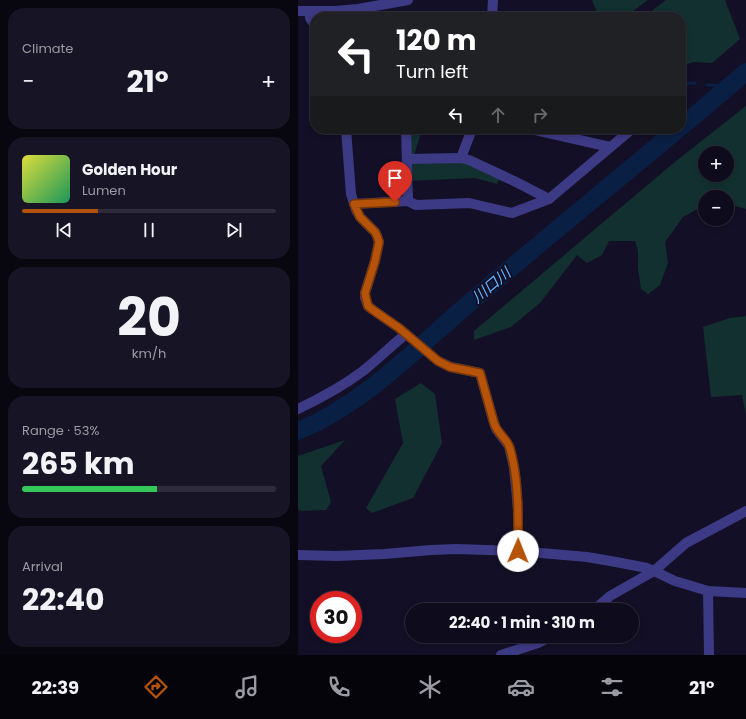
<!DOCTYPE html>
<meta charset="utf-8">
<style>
body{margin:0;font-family:Poppins,"Noto Sans JP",sans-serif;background:#171425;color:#f1f3f6;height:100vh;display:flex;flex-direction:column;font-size:15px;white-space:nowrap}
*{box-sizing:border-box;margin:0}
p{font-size:13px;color:#9b9ba3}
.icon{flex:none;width:22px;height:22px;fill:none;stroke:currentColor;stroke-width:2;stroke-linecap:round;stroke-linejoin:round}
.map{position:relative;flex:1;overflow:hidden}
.drawer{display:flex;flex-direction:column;gap:8px;padding:8px;background:#08060f;width:298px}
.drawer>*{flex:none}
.top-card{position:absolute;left:12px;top:12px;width:376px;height:122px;border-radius:16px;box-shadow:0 2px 6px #0003,0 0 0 1px #2e2b3b;background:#202124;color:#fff;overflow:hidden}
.buttons{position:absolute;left:400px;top:146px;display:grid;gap:8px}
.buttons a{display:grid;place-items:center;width:36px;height:36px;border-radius:50%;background:#0e0b1c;box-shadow:0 2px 6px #0003,0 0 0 1px #2e2b3b;font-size:20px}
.speed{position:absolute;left:12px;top:591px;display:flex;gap:8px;font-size:20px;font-weight:700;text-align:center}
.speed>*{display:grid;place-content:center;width:52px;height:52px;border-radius:50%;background:#0e0b1c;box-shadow:0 2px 6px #0003,0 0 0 1px #2e2b3b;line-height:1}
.speed .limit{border:6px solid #d22;background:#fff;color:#111}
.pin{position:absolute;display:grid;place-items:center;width:34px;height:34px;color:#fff;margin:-41px -17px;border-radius:50% 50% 50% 0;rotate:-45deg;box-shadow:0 0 4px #0007}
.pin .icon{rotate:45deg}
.me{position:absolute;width:44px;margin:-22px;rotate:1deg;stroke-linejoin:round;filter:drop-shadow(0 0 3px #0008)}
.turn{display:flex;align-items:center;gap:14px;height:84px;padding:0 20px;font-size:18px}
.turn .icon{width:52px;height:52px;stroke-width:2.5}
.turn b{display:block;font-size:28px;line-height:34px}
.lanes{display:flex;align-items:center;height:38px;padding:0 20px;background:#0003;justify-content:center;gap:20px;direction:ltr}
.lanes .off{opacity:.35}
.big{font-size:30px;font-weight:700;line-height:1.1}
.drawer .widget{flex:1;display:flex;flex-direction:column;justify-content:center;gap:6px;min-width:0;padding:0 14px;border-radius:16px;background:#171425}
.drawer .dial{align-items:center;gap:0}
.dial b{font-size:52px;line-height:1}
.song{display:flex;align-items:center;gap:12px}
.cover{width:48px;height:48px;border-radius:6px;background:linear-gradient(135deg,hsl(60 70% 55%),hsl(150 70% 35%))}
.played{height:4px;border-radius:2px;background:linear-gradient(90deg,#b45309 30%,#2e2b3b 30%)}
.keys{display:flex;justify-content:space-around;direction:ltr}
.heat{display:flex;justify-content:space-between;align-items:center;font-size:22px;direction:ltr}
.charge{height:6px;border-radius:3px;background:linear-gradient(90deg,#34c759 53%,#2e2b3b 0)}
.trip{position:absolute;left:107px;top:603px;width:234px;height:40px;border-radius:20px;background:#0e0b1c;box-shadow:0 2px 6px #0003,0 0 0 1px #2e2b3b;font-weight:700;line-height:40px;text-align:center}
.tabs{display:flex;height:64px;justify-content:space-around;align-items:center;background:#06040b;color:#9b9ba3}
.tabs .icon{width:28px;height:28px}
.tabs .on{color:#b45309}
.tabs b{font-size:18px;color:#f1f3f6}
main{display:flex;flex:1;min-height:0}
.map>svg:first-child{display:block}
.green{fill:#12302f;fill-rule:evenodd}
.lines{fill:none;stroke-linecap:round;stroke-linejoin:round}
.stream{stroke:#0a1f44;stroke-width:3}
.river{stroke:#0a1f44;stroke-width:18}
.street{stroke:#3d3a85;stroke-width:10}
.route-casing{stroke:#753606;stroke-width:10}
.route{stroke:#b45309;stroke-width:7}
.labels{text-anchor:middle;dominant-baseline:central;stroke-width:4;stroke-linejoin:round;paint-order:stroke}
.water-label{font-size:15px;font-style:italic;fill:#62b6ff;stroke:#130f26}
</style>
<main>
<section class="drawer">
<div class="widget"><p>Climate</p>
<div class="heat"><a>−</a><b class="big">21°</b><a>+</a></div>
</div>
<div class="widget">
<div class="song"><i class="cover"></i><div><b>Golden Hour</b><p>Lumen</p></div></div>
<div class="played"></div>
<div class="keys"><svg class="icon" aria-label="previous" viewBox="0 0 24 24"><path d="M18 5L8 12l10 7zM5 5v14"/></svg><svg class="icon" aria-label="pause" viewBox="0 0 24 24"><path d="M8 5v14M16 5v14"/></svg><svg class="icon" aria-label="next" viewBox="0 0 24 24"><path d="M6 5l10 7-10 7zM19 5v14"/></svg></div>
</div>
<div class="widget dial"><b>20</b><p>km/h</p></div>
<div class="widget"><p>Range · 53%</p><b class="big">265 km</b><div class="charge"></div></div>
<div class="widget"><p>Arrival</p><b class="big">22:40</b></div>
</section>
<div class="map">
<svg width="448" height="655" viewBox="0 0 448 655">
<rect width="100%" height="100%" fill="#130f26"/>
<g class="green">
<polygon points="294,0 350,0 327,17 302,17 300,15"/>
<polygon points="368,0 427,0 442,39 414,63 396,62 383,66 383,17 346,17"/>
<path d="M448,106V209L429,204V197H407V205L385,217L367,242L370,263L362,285L350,294L343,289L340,269V251L337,241H311L304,255L289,263L279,255L242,303L213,327L176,340V331L378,161ZM407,153H429V175H407Z"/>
<polygon points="108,129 124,129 115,159 163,158 203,175 199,184 177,178 110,181"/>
<polygon points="448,316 448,415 444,395 413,397 405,327 432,318"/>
<polygon points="123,383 137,394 144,443 115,498 74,513 68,508 105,443 97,399"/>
<polygon points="47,440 23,466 33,502 28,510 3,511 0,509 0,456"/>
</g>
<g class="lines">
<g class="stream">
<polyline points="383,84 397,83"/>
<polyline points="409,85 417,85 429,89"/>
</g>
<g class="river">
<polyline points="383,127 448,72"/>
<path d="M0,431C68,403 120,346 176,299C243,242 312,186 380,129"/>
</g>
<g class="street">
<polyline points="0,11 37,11 60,9 110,0"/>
<path d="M11,11C12,17 11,20 17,23"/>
<polyline points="194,17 195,0"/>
<polyline points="48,129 53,194 58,210 62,217 77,232 79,236 81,242 77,261 67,293 67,298 70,306 75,310 101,328 140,361 153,367 182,373 196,423 198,429 211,446 216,468 220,509 220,551"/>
<polyline points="108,129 110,201"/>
<polyline points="233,129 312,147"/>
<polyline points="163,158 174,129"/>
<polyline points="110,159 163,158 171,160 216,181 251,199 334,129"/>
<polyline points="56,204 110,201 118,205 171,203 214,213 251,199"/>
<path d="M0,409C23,398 45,386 65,371C80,359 93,346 108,334"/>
<polyline points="0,555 39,556 86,554 133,550 158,549 220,551 289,557 318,562 349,568 356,571 377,581 410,591 448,593"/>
<polyline points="410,591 411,655"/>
<polyline points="296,610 312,596 356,571 388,543 448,511"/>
<polyline points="203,655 240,643 254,636"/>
</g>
</g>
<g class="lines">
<defs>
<path id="route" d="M97,202L56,204L62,217L77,232L79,236L81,242L77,261L67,293L68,298L70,306L75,310L101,328L140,361L152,367L182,373L196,423C199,433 208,438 211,446C213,451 214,457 215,461C221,491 220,521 220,551"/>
</defs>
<use href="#route" class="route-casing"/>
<use href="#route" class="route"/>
</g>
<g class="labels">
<g class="water-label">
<text transform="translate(193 285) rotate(-40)">川口川</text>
</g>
</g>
</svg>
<div class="buttons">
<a>+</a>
<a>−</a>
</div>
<div class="speed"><div class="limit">30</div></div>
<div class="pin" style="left:97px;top:202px;background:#d93025"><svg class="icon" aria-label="arrive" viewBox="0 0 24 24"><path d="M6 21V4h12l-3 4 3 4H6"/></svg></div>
<svg class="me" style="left:220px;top:551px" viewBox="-20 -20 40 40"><circle r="19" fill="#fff"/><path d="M0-13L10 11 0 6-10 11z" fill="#b45309"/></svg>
<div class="trip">22:40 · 1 min · 310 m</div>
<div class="top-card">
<div class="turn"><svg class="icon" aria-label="left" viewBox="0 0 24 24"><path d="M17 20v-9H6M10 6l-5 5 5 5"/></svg><div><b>120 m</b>Turn left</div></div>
<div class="lanes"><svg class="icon" aria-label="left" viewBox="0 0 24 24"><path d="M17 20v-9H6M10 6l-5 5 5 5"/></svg><svg class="icon off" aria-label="ahead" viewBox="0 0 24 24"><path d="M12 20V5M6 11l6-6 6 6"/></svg><svg class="icon off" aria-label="right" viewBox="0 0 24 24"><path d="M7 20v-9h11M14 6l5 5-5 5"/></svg></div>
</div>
</div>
</main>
<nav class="tabs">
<b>22:39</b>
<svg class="icon on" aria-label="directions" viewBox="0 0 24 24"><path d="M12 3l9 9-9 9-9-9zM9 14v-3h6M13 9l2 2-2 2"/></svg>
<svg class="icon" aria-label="music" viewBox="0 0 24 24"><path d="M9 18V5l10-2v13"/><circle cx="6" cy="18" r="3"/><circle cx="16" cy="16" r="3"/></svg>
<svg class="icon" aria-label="phone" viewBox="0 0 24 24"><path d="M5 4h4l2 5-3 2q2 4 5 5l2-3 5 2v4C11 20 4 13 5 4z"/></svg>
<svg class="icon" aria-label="climate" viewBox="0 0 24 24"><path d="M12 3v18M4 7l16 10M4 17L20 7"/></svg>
<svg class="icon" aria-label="car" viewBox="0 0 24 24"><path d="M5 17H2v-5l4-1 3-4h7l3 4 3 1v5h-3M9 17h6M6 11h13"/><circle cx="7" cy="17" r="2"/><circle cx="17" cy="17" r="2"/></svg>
<svg class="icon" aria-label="filters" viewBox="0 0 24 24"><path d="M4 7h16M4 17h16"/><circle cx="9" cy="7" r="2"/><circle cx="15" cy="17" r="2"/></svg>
<b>21°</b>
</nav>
